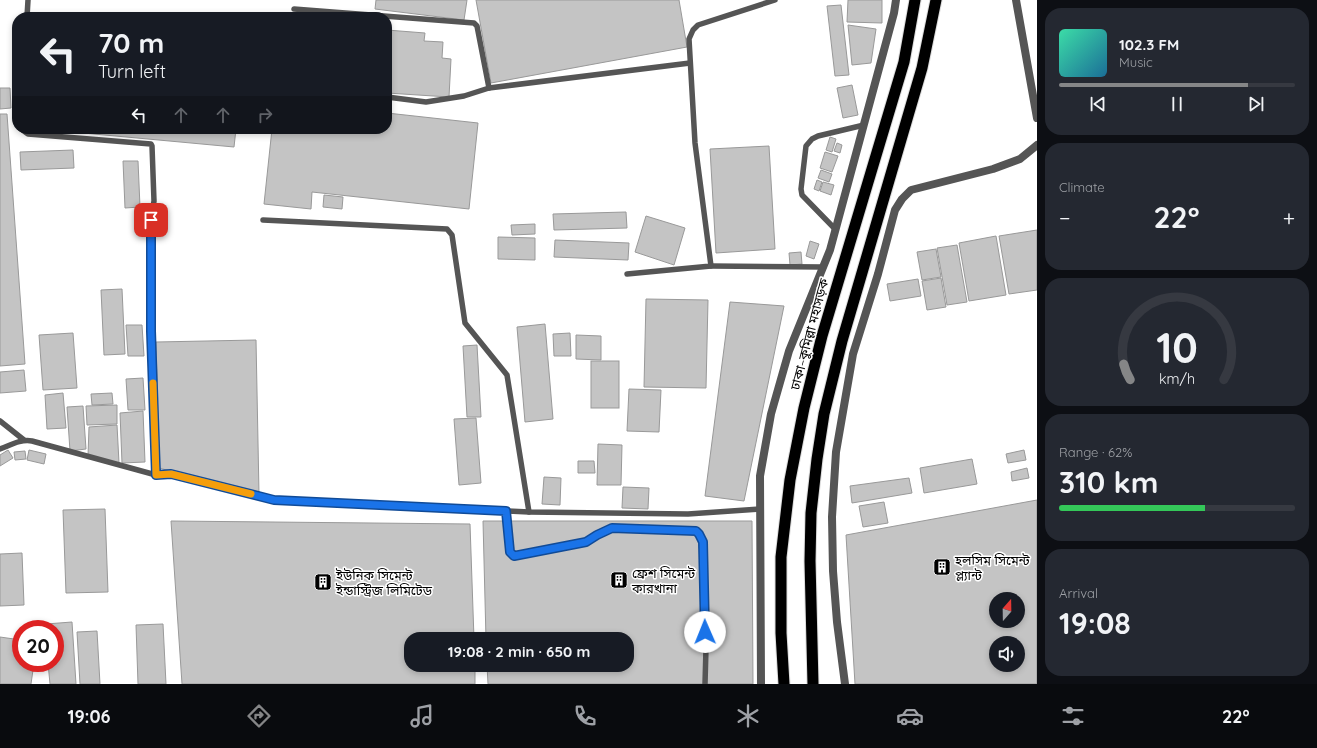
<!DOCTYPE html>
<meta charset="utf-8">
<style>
body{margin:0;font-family:Quicksand,"Noto Sans Bengali",sans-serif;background:#242831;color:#f1f3f6;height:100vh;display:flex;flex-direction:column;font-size:15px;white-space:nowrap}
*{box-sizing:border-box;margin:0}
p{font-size:13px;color:#9ea1a6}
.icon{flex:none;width:22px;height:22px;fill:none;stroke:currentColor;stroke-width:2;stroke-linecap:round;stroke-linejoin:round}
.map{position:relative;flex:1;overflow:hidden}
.side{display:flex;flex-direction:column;gap:8px;padding:8px;background:#0d0f14;width:280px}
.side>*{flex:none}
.banner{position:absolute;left:12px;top:12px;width:380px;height:122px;border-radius:16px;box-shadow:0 2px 6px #0003;background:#171b24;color:#f1f3f6;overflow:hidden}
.needle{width:26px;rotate:20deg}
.buttons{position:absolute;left:989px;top:592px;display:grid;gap:8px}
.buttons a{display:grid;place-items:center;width:36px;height:36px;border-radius:50%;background:#171b24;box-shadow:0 2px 6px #0003;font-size:20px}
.speed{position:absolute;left:12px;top:620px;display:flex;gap:8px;font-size:20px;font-weight:700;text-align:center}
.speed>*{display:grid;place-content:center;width:52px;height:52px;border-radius:50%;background:#171b24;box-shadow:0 2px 6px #0003;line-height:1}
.speed .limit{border:6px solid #d22;background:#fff;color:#111}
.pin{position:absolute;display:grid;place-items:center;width:34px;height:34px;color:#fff;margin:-17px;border-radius:8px;box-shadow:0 2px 6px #0006}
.me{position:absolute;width:44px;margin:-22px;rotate:359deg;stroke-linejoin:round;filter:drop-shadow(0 0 3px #0008)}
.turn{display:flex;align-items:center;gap:14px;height:84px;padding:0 20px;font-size:18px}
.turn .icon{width:52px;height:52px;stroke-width:2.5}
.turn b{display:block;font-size:28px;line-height:34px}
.lanes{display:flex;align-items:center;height:38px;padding:0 20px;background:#0003;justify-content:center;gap:20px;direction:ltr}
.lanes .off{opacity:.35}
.big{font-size:30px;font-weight:700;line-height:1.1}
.side .card{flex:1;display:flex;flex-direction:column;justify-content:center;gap:6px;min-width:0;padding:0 14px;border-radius:16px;background:#242831}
.side .dial{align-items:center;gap:0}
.dial svg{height:104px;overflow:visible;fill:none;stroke:#363941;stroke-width:7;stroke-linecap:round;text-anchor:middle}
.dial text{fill:#f1f3f6;stroke:none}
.song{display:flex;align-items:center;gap:12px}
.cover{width:48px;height:48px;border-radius:6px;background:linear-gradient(135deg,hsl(160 70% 55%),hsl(200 70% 35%))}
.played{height:4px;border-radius:2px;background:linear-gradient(90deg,#858687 80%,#363941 80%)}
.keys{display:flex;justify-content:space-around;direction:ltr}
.heat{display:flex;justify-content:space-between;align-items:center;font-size:22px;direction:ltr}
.charge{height:6px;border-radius:3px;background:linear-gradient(90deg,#34c759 62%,#363941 0)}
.trip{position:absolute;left:404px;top:632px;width:230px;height:40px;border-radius:16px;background:#171b24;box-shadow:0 2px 6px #0003;font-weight:700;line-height:40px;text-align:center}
.tabs{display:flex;height:64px;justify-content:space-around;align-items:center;background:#090b0e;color:#9ea1a6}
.tabs .icon{width:28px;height:28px}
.tabs .current{color:#858687}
.tabs b{font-size:18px;color:#f1f3f6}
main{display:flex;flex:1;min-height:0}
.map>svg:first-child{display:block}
.building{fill:#c4c4c4;stroke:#999;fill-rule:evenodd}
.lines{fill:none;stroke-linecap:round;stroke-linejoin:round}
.trunk-casing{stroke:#dbdbdb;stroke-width:13}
.service{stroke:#555;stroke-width:5.5}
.tertiary{stroke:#555;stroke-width:8}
.trunk{stroke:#000;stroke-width:11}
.route-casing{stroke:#114b97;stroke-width:10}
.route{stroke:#1a73e8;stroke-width:7}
.slow{stroke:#f59e0b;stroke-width:7}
.labels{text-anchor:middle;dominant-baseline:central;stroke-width:3;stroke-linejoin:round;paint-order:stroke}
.street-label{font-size:13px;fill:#000;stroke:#fff}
.poi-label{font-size:13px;fill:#000;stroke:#fff;text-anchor:start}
</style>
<main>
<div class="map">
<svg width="1037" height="684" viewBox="0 0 1037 684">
<rect width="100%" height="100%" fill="#fff"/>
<g class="building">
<polygon points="376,0 467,0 464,20 375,9"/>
<polygon points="476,0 679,0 687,47 491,83"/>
<polygon points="848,0 882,0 882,23 847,22"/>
<polygon points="841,5 849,75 835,76 827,6"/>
<polygon points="848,25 876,29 871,63 852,65"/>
<polygon points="387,30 425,33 424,41 443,42 442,58 451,59 449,97 387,93"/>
<polygon points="852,85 858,115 843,118 837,88"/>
<polygon points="0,88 10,88 11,108 0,109"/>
<polygon points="387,113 478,123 469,209 312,192 311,209 264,204 272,129 387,129"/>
<polygon points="0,114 7,114 25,364 0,366"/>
<polygon points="40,129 236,129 234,147"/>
<polygon points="830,137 836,139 832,152 826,150"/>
<polygon points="837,143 842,145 840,153 834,151"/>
<polygon points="769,146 775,249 716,253 710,149"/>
<polygon points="73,150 74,168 21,170 20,152"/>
<polygon points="825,152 838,156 832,172 820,168"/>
<polygon points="123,161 138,161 140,207 125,208"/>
<polygon points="821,170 832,174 829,182 818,178"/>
<polygon points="817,180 822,182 819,191 814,189"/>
<polygon points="823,182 834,185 831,195 820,191"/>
<polygon points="324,195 343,197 342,209 323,207"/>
<polygon points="626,212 627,228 554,230 553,214"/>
<polygon points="646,216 685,228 674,265 635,252"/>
<polygon points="535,224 535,234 512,235 511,225"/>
<polygon points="1037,230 1037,290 1009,294 999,236"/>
<polygon points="996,236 1006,295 969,301 959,243"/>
<polygon points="498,237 535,238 535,260 498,259"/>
<polygon points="555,240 629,243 628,260 554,257"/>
<polygon points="810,241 819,244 814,259 806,256"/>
<polygon points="957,245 967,302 947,305 937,248"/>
<polygon points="936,249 941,277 922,280 917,252"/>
<polygon points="801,252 802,264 790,265 789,253"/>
<polygon points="941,278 946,307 927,310 922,281"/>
<polygon points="918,279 921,296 890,301 887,284"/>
<polygon points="122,289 125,354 104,355 101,290"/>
<polygon points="646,299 708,300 706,388 644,387"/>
<polygon points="730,302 784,306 744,501 705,496"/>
<polygon points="545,324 553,419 525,422 517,327"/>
<polygon points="126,325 142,325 144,356 128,356"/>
<polygon points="73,333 77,388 43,390 39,335"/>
<polygon points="570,333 571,356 554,356 553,334"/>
<polygon points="576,335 601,336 601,360 576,359"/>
<polygon points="256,340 259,494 159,468 156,342"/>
<polygon points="477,345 481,417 467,417 463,346"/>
<rect x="591" y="361" width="28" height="47"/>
<polygon points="24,370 26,391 0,393 0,372"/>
<polygon points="143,378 145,410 128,410 126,379"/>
<polygon points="629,389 661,390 659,432 627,431"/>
<polygon points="63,393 66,428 47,429 45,395"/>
<polygon points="112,393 113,404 92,405 91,394"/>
<polygon points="117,405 117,424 87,425 86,406"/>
<polygon points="83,406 86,449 70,451 67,407"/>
<polygon points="143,411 145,462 122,463 120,413"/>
<polygon points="476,418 481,483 459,485 454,419"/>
<polygon points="117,425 119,463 88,456 89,427"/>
<polygon points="598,444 622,445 621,485 597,485"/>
<polygon points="8,450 13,458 0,466 0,455"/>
<polygon points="29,450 46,454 44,464 27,460"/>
<polygon points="1024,450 1026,460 1008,463 1006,454"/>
<polygon points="25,451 26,459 15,460 14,452"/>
<polygon points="972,459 977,484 924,493 920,468"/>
<polygon points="578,461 594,461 595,473 578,473"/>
<polygon points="1027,468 1029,478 1012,481 1011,472"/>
<polygon points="544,477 561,478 560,505 542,504"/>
<polygon points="909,478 912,493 852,503 850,486"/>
<polygon points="623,487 649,488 648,509 622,508"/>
<path d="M1037,500V684H855L846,535ZM996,599H1018V621H996ZM996,643H1018V665H996Z"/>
<polygon points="884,502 888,523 863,527 859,506"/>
<polygon points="105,509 108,592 66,593 63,510"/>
<polygon points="171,521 470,524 474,639 411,639 411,665 475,665 475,684 182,684"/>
<polygon points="483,521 752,521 753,684 488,684 487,665 627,665 627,639 486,639"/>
<polygon points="22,553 24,605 0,606 0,554"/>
<polygon points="72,622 76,684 50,684 48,663 55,663 55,629 46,629 46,624"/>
<polygon points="163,624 166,684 138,684 136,625"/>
<polygon points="97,631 100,684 80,684 77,632"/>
<polygon points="0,637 21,640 21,663 34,663 31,684 0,684"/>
</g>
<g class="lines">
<defs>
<g id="trunk">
<polyline points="784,684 781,633 781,557 790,480 804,408 822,336 904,62 915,0"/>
<polyline points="813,684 810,561 811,513 817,459 824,414 842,341 922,68 936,0"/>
</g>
</defs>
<use href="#trunk" class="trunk-casing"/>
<g class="service">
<polyline points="294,9 474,23 477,26 489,88"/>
<polyline points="27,17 28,0"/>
<polyline points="387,97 426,102 464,96 489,88 690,63"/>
<polyline points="21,129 28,134 151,144 152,146 154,201 151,220 151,331 156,475"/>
<polyline points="263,220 447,229 452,235 465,323 507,375 529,512"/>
<polyline points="836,230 802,195 801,189 806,146 812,139 818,136 864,125"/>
<polyline points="711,266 823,267"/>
<polyline points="627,274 711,266 695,143 689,39 693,30 698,25 775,0"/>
<polyline points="0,421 24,440"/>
<path d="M0,449C11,445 20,439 32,441L156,475L171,474L274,500L529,512L688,514L760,509"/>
<polyline points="506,511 510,552 514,556 586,542 597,535 612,528 696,531 699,534 703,541 706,648 705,684"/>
</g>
<g class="tertiary">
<polyline points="1016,0 1037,118"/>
<polyline points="761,684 760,476 771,414 789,351 830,250 894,13 896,0"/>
<polyline points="845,684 837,622 833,571 832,517 836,452 853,354 878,274 895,210 902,199 911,190 993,169 1020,159 1037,145"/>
</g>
<use href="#trunk" class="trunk"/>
</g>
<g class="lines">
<defs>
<polyline id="route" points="151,220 151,331 156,475 171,474 274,500 506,511 510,552 514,556 586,542 597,535 612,528 696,531 699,534 703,542 705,632"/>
</defs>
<use href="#route" class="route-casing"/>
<use href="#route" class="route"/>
<polyline class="slow" points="153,383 156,475 171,474 251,494"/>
</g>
<defs>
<symbol id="building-square" viewBox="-11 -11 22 22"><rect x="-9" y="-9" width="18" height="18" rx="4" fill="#000" stroke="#fff"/><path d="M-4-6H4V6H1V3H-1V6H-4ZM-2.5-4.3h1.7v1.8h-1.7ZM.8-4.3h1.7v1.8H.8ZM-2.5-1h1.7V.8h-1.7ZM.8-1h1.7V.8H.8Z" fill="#fff"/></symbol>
</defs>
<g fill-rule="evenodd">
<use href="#building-square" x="932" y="557" width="20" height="20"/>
<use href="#building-square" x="609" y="570" width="20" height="20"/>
<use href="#building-square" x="313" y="572" width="20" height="20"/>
</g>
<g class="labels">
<g class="street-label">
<text transform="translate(809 334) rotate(-75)">ঢাকা–কুমিল্লা মহাসড়ক</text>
</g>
<g class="poi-label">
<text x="955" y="560">হলসিম সিমেন্ট<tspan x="955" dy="15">প্ল্যান্ট</tspan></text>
<text x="632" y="573">ফ্রেশ সিমেন্ট<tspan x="632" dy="15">কারখানা</tspan></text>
<text x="336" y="575">ইউনিক সিমেন্ট<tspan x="336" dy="15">ইন্ডাস্ট্রিজ লিমিটেড</tspan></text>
</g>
</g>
</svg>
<div class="buttons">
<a><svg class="needle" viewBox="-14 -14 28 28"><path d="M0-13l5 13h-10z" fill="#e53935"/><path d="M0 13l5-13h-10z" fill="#9ea1a6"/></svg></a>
<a><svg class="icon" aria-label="sound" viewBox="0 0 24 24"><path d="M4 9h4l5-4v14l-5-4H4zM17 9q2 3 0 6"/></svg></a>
</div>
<div class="speed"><div class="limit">20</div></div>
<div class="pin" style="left:151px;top:220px;background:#d93025"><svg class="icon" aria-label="arrive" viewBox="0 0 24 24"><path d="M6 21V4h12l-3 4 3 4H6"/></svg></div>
<svg class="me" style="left:705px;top:632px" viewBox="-20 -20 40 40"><circle r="19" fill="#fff"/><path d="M0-13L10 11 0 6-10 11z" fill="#1a73e8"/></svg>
<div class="trip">19:08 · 2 min · 650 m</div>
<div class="banner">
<div class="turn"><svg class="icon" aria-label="left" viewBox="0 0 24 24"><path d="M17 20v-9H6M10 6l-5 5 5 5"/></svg><div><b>70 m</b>Turn left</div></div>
<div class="lanes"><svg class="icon" aria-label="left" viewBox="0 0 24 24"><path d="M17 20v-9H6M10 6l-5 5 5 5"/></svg><svg class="icon off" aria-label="ahead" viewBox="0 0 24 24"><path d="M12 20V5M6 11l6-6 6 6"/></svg><svg class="icon off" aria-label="ahead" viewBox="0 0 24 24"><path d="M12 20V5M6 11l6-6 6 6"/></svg><svg class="icon off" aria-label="right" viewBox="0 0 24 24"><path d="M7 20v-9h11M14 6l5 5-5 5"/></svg></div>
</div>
</div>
<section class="side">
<div class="card">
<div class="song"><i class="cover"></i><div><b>102.3 FM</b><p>Music</p></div></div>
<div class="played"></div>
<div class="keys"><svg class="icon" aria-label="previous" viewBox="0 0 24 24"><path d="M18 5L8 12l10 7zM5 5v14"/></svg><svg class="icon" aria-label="pause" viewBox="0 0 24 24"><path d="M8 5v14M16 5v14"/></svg><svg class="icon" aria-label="next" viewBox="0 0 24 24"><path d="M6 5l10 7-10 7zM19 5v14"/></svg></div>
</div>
<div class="card"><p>Climate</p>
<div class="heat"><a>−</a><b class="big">22°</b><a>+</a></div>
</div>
<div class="card dial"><svg viewBox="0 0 100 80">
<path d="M14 69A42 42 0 1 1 86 69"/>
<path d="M14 69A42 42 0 0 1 9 57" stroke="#858687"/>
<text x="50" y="56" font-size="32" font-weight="700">10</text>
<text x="50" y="72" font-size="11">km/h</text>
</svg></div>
<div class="card"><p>Range · 62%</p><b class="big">310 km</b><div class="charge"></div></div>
<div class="card"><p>Arrival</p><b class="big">19:08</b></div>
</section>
</main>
<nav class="tabs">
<b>19:06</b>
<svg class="icon current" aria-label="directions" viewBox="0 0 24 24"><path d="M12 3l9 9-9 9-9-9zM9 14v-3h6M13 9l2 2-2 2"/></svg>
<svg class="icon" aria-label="music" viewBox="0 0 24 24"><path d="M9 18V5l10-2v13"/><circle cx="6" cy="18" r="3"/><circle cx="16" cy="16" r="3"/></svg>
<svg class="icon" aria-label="phone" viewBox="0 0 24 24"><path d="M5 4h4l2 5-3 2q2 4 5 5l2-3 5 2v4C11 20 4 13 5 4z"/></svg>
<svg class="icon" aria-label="climate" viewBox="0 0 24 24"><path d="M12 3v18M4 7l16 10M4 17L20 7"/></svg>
<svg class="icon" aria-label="car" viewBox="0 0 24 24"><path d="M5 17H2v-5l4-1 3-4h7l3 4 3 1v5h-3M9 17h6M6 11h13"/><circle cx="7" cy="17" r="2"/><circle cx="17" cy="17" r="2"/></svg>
<svg class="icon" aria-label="filters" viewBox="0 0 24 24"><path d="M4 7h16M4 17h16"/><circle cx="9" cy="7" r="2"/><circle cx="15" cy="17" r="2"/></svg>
<b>22°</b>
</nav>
